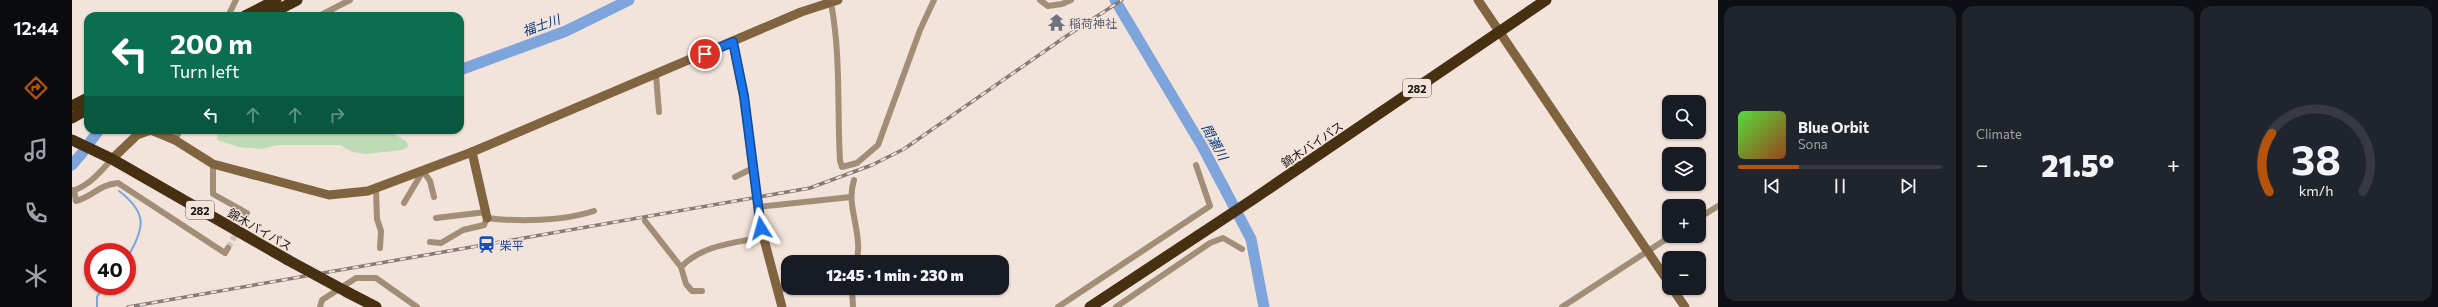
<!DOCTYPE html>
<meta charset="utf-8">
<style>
body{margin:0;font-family:Commissioner,"Noto Sans JP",sans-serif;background:#20242c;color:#f1f3f6;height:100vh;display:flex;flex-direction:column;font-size:15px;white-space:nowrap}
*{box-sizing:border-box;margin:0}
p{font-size:13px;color:#9ea1a6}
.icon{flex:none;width:22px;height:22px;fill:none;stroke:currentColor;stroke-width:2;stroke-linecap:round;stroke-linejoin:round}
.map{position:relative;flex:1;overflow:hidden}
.side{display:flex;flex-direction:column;gap:6px;padding:6px;background:#0d0f14;width:720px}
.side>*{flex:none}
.top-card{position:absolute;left:12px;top:12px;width:380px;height:122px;border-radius:12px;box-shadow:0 1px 3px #0004;background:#0b6e4f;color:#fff;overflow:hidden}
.fabs{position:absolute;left:1590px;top:95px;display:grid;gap:8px}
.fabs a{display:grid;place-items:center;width:44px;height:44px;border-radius:8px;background:#171b24;box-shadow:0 1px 3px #0004;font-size:20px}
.speed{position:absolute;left:12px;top:243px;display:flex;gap:8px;font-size:20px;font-weight:700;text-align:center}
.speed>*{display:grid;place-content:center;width:52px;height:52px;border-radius:50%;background:#171b24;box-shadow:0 1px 3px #0004;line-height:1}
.speed .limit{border:6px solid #d22;background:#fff;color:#111}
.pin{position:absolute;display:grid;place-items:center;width:34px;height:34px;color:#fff;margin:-17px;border:2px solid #fff;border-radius:50%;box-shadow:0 1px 4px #0007}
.me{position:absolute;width:44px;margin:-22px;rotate:352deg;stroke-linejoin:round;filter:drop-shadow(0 0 3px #0008)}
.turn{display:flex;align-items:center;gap:14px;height:84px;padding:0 20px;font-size:18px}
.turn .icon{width:52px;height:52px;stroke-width:2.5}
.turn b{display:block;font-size:28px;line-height:34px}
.lanes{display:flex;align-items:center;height:38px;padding:0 20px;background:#0003;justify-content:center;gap:20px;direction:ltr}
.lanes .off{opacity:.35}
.big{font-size:30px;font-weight:800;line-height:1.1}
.side .widget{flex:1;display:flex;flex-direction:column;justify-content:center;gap:6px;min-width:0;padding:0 14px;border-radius:12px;background:#20242c}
.side .dial{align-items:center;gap:0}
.dial svg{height:104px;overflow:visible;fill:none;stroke:#363941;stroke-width:7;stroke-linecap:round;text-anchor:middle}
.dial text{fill:#f1f3f6;stroke:none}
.song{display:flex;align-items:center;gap:12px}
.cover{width:48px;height:48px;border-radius:6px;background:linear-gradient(135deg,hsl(110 70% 55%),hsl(20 70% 35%))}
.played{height:4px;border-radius:2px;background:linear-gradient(90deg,#b45309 30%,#363941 30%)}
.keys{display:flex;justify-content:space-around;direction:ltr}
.heat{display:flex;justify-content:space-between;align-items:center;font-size:22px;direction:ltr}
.side .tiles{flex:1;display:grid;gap:6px;grid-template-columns:repeat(3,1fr)}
.trip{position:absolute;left:709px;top:255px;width:228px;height:40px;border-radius:12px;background:#171b24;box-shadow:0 1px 3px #0004;font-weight:800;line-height:40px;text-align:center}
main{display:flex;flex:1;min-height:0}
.menu{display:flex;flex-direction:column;width:72px;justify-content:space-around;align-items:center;background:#090b0e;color:#9ea1a6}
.menu .icon{width:28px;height:28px}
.menu .on{color:#b45309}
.menu b{font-size:18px;color:#f1f3f6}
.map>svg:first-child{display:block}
.green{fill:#bddbb5}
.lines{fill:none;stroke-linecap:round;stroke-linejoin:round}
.stream{stroke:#7ea4dc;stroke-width:2}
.river{stroke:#7ea4dc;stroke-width:11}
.street-tunnel{stroke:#d2c4bd;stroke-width:6;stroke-dasharray:6 3;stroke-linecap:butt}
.street{stroke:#a28e76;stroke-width:6}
.secondary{stroke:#80633f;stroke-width:9}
.highway{stroke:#473011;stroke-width:11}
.rail-casing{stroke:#867c77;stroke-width:3.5}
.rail{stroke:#f2e3db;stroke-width:2;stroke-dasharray:6;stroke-linecap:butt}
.highway-bridge{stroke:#473011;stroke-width:11}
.route-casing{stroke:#114b97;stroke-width:10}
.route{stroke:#1a73e8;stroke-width:7}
.labels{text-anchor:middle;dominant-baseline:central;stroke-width:3;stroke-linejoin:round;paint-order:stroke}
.shield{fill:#f2e3db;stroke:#5c5450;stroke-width:1}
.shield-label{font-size:11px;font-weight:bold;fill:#1c1714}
.worship-label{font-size:12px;fill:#5b616d;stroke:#f2e3db;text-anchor:start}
.street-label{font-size:12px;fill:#1c1714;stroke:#f2e3db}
.transit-label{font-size:12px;fill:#164399;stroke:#f2e3db;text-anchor:start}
.water-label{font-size:13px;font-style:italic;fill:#0b3b7e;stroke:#f2e3db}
</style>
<main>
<nav class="menu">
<b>12:44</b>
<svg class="icon on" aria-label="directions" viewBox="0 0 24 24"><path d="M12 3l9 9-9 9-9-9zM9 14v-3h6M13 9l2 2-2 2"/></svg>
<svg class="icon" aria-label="music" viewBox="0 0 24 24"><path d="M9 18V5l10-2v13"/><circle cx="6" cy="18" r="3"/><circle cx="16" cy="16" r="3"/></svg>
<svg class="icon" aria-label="phone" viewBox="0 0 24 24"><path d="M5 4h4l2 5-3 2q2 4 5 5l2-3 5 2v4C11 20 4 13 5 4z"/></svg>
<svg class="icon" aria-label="climate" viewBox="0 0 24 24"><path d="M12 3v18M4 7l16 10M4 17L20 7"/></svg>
</nav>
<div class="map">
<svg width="1646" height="307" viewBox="0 0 1646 307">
<rect width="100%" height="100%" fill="#f2e3db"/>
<polygon class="green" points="146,130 317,130 335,142 336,147 330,150 294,154 281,152 268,145 205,145 190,149 167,147 145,140"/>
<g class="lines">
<g class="stream">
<path d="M47,191C76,213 73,228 55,258"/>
<polyline points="25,307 25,297 31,286"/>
</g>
<g class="river">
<polyline points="1043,0 1130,146 1179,239 1192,307"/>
<polyline points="388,70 494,31 557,0"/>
<polyline points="18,142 27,130"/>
<polyline points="0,165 11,152"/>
</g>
<polyline class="street-tunnel" points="156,248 173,217"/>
<g class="street">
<polyline points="968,0 976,6 990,4 999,0"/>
<path d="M759,3C769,55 765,108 768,161L770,167L785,163L806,145L848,30L862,0"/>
<polyline points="158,12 164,0"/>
<polyline points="247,16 278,0"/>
<polyline points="584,75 587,112"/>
<polyline points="103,140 108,130"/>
<polyline points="141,164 141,194 175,213 173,217"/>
<polyline points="351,171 358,181 362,197"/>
<polyline points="663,177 681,168"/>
<path d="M782,180C775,201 785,221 786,243C787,249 785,256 785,262"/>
<polyline points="304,189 305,219 309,231 308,248"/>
<path d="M2,190L4,201C22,196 26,185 46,183L153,253L156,248"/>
<path d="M0,191C17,186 28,172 40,159"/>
<polyline points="332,203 351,171"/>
<polyline points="686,207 779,197"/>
<polyline points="364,218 414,212"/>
<polyline points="1627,218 1646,206"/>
<polyline points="573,221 609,267"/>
<path d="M358,242L369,243L391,230L412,225L415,218C447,222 492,221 522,211"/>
<polyline points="780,288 781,307"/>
<path d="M630,291H620L614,284L609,267C630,245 662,243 691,237"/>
<polyline points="706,291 716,287"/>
<polyline points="248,307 250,300 284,278 304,278 345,307"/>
<polyline points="986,307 1138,206 1124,165"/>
<polyline points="1044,307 1138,243 1151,238 1170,249"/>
<polyline points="1490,307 1599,236"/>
</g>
<g class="secondary">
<polyline points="1406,0 1597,283"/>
<polyline points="661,42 672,97 689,228 710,307"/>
<polyline points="79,130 103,140 141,164 257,195 296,191 400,152 729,12 766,0"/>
<polyline points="400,152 415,218"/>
<polyline points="40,159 65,135 79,130"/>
<polyline points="1600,288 1613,307"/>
</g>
<g class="highway">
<polyline points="173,16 204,0"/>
<polyline points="194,16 225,0"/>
<polyline points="0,106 16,98"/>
<polyline points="0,118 16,109"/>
<polyline points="0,140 40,159 216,260"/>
<polyline points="275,292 304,307"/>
<polyline points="1018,307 1180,200 1474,0"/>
</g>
<defs>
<polyline id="rail" points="56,307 738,188 800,165 832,149 993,37 1050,0"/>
</defs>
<use href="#rail" class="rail-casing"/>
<use href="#rail" class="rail"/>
<polyline class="highway-bridge" points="216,260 275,292"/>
</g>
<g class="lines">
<defs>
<polyline id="route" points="633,54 661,42 672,96 689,228"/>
</defs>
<use href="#route" class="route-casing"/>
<use href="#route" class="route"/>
</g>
<defs>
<symbol id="temple-bare" viewBox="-9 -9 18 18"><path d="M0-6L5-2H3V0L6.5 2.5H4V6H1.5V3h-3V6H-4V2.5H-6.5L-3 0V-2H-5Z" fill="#6b7280" stroke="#f2e3db" stroke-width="2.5" paint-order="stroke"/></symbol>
<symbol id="station-bare" viewBox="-9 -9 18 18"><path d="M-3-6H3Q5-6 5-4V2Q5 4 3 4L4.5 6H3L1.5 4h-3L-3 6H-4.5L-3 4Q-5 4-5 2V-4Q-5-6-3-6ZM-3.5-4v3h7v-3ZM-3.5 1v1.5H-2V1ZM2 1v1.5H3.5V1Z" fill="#1a4fb4" stroke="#f2e3db" stroke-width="2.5" paint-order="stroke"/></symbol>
</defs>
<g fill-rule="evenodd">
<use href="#temple-bare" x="972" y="10" width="25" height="25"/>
<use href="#station-bare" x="402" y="232" width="25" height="25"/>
</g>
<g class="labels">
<g class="shield">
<rect x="1331" y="79" width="28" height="18" rx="3"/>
<rect x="114" y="201" width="28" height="18" rx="3"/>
</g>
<g class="shield-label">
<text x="1345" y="88">282</text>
<text x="128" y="210">282</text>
</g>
<g class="worship-label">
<text x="997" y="23">稲荷神社</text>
</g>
<g class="street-label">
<text transform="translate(1240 144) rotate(-34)">錦木バイパス</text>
<text transform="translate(188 229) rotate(30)">錦木バイパス</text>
</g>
<g class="transit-label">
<text x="428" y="245">柴平</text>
</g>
<g class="water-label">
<text transform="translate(469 25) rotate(-20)">福士川</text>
<text transform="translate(1143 142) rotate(61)">間瀬川</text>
</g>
</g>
</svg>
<div class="fabs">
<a><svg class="icon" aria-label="search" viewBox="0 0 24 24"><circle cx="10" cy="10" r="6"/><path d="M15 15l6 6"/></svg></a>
<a><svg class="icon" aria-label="layers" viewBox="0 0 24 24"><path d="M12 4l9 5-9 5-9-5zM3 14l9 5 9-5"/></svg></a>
<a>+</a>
<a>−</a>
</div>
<div class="speed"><div class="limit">40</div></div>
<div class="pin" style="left:633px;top:54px;background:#d93025"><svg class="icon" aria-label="arrive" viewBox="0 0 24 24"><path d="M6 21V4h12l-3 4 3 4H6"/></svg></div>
<svg class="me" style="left:689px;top:228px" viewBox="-20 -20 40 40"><path d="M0-17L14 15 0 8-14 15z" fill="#1a73e8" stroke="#fff" stroke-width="4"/></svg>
<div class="trip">12:45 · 1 min · 230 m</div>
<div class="top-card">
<div class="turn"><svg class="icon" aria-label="left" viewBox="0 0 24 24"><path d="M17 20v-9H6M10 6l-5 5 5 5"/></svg><div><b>200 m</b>Turn left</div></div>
<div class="lanes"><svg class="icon" aria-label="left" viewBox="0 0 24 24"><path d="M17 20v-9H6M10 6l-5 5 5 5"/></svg><svg class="icon off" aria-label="ahead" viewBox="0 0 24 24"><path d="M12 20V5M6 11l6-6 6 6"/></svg><svg class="icon off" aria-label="ahead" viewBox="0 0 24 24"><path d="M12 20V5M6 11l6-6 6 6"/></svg><svg class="icon off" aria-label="right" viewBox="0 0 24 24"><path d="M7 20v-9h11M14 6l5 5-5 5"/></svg></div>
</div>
</div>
<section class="side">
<div class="tiles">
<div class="widget">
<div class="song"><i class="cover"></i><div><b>Blue Orbit</b><p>Sona</p></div></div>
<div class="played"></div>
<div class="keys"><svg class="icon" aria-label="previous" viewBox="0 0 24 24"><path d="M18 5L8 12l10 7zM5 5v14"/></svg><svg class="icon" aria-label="pause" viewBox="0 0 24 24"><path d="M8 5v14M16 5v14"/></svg><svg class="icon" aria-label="next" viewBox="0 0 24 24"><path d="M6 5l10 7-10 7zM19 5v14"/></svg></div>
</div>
<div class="widget"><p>Climate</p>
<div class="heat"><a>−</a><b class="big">21.5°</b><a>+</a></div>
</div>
<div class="widget dial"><svg viewBox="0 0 100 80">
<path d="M14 69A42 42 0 1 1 86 69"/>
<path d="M14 69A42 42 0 0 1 16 24" stroke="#b45309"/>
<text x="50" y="56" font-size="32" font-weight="700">38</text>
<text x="50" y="72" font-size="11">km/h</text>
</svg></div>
</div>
</section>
</main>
